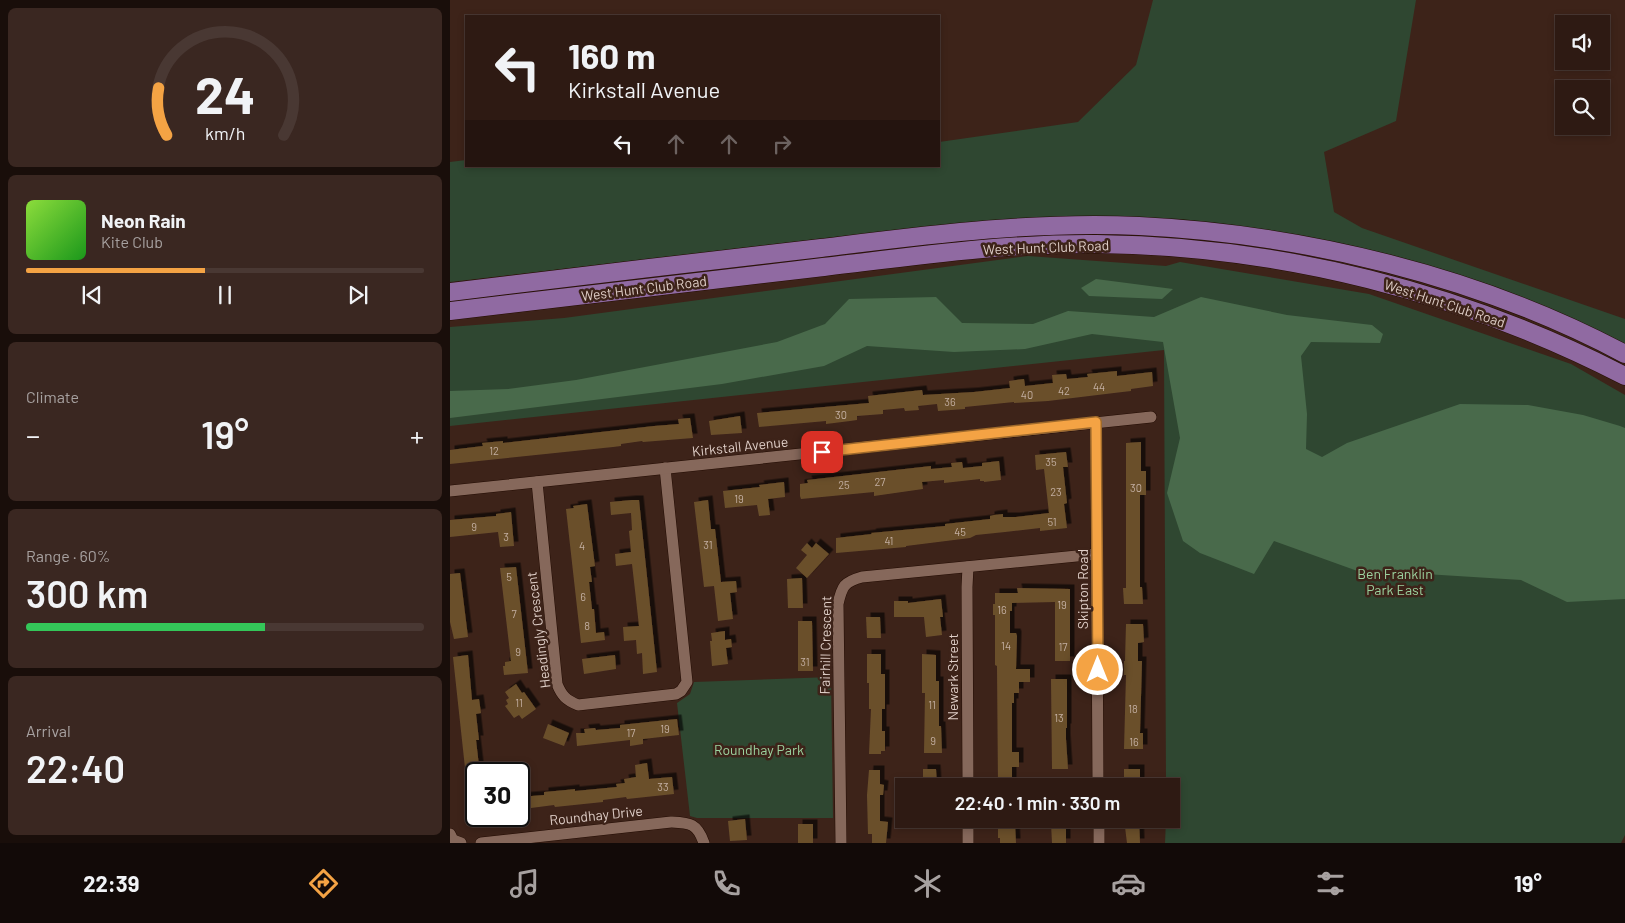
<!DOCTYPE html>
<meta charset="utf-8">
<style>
body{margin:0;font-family:Barlow,sans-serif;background:#3a2721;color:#f1f3f6;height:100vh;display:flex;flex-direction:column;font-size:19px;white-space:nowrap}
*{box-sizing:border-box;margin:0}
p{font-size:16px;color:#a7a1a0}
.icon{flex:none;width:28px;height:28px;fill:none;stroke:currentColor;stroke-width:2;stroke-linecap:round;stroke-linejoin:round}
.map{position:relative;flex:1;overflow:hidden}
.side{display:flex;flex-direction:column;gap:8px;padding:8px;background:#190e0a;width:450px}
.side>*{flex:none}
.banner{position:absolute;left:15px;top:15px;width:475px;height:152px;border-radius:0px;box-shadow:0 2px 8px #0003,0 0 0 1px #493833;background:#2e1a13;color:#f1f3f6;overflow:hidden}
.fabs{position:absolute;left:1105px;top:15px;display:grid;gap:10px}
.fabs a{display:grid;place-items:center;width:55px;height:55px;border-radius:0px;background:#2e1a13;box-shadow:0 2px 8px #0003,0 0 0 1px #493833;font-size:25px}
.speed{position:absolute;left:15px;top:762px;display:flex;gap:10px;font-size:25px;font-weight:700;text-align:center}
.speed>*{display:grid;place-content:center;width:65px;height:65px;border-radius:50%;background:#2e1a13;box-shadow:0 2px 8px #0003,0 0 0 1px #493833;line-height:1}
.speed .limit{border:2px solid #111;border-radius:8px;background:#fff;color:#111}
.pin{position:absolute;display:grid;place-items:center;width:42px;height:42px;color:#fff;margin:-21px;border-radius:10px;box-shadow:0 2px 8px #0006}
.me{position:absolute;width:55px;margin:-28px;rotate:0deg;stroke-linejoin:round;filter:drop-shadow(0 0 4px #0008)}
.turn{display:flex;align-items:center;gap:18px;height:105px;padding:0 20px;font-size:22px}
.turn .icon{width:65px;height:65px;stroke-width:2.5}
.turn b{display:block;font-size:35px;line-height:42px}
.lanes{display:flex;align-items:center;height:48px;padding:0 20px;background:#0003;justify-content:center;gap:25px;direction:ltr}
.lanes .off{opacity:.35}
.big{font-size:38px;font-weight:600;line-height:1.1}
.side .card{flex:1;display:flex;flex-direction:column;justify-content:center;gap:8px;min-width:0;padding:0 18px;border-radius:8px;background:#3a2721}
.side .dial{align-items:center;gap:0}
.dial svg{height:130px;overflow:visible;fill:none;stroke:#493833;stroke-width:7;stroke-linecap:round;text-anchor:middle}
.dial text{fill:#f1f3f6;stroke:none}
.song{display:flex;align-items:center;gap:15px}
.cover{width:60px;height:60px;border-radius:8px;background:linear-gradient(135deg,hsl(90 70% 55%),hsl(120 70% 35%))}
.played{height:5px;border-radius:2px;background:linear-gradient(90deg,#f4a344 45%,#493833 45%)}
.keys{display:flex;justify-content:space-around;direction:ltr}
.heat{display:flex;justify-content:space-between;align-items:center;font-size:28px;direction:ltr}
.charge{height:8px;border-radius:4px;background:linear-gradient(90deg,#34c759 60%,#493833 0)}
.trip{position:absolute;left:445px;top:778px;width:285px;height:50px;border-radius:0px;background:#2e1a13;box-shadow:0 2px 8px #0003,0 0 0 1px #493833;font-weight:600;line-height:50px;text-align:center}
.tabs{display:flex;height:80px;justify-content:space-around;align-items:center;background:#120a08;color:#a7a1a0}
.tabs .icon{width:35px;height:35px}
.tabs .current{color:#f4a344}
.tabs b{font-size:22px;color:#f1f3f6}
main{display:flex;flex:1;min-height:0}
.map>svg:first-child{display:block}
.green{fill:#2f4731}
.forest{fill:#496a4b}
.building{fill:#6a4f2c;filter:url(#shadow)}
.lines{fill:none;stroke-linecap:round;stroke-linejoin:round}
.street-casing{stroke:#230c03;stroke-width:12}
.primary-casing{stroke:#230c03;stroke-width:19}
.street{stroke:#86685b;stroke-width:11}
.primary{stroke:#906aa2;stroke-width:18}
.route-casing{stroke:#9f6a2c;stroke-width:12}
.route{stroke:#f4a344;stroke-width:9}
.labels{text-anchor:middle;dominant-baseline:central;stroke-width:5;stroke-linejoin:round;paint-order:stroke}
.number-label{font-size:11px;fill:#c2aea0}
.street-label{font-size:14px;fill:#dfcec7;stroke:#3d2319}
.park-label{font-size:14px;fill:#9cd39f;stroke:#3d2319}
</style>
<main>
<section class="side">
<div class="card dial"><svg viewBox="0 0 100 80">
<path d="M14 69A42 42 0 1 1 86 69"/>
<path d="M14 69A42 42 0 0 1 9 40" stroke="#f4a344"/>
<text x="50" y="56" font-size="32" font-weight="700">24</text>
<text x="50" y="72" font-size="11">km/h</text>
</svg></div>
<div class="card">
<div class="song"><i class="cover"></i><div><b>Neon Rain</b><p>Kite Club</p></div></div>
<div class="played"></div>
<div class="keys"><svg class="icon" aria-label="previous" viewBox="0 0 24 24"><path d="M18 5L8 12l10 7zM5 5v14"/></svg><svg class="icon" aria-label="pause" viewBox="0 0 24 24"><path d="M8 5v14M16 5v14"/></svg><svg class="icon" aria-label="next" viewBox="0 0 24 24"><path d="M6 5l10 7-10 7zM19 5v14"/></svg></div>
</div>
<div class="card"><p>Climate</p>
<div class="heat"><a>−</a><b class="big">19°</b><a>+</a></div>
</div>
<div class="card"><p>Range · 60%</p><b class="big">300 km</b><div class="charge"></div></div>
<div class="card"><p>Arrival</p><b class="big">22:40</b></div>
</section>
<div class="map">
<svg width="1175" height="843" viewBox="0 0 1175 843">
<defs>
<filter id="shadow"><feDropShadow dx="4.5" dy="-4.5" stdDeviation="0" flood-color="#0009"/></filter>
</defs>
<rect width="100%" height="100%" fill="#3d2319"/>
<g class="green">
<polygon points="703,0 966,0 946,121 874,152 884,212 912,228 1175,319 1175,347 971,265 859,237 699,218 596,217 436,231 0,282 0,162 16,160 16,166 489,166 489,142 628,122 686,65"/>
<polygon points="578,256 716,266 730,262 919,294 1121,364 1175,395 1175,835 1171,843 715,843 716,819 721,819 721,786 716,786 714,350 0,426 0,327 114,318"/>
<polygon points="381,677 383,818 247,818 240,816 227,703 240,694 244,682"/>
</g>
<g class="forest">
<polygon points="646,279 723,289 712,299 639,296 631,288"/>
<polygon points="486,297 512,323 583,324 618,311 704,317 751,297 837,315 922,325 933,334 930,343 861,342 851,356 857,414 856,449 872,457 897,443 1010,404 1078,405 1133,415 1170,426 1175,428 1175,599 1117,602 1071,580 959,573 936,575 913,573 824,541 804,574 750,553 733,541 717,493 730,438 713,342 642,334 575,349 504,352 417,346 374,366 272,384 0,418 0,391 58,389 126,380 327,342 375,324 399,299"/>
</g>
<g class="building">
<polygon points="667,371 667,376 702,372 703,386 681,389 681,391 664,393 598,401 564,403 564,402 515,407 515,409 488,411 487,404 468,406 469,410 455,411 454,408 433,410 433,414 407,416 407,420 400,421 376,424 376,421 309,427 307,413 419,403 418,396 472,390 473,395 524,392 560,388 559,381 574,379 575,386 603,383 602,375 616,374 617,379 638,377 637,374"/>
<polygon points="290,416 292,433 261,435 259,421"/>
<polygon points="240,418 243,438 193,442 192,441 171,444 171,446 163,447 0,464 0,450 33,446 32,443 53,441 53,443 204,426 229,424 228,419"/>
<polygon points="691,442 691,471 696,471 696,495 690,495 690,587 692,587 693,604 674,604 673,588 676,588 676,443"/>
<polygon points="616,452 618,467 613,467 617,503 614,504 617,528 590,531 590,528 555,532 526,535 520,538 456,546 456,547 386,553 386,538 422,534 421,533 495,526 495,524 540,519 540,516 544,515 553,514 553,517 566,517 599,513 594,469 586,470 585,455"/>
<polygon points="549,461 551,480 534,482 534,481 530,481 530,479 494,483 494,480 472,482 473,489 424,496 424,492 351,499 350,496 350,484 358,483 357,480 481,466 481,469 502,467 501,463 512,462 513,468 532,466 532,463"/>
<polygon points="334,482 335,497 318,499 320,515 309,516 307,505 275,508 273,491 310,487 309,485"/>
<polygon points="182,500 189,500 207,672 193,674 192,653 187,654 186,640 174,641 173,627 189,626 186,599 182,564 166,566 165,554 181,552 179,531 182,530 181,513 161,515 160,502"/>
<polygon points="258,500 261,529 265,529 271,582 286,581 287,592 280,593 283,619 268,621 264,586 254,587 244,502"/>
<polygon points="137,504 145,566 140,567 142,582 139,582 142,609 144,609 146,633 154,632 155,640 131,643 116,509 124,508 123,506"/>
<polygon points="61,512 64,546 50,547 48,532 0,537 0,520 46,516 46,514"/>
<polygon points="357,543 362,548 366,543 379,554 357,578 346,568 357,555 351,550"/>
<polygon points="66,567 78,673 54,675 53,666 55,666 55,662 61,661 50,568"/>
<polygon points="10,573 18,637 4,639 0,622 0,574"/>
<polygon points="352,578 353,608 338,608 337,579"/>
<polygon points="567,588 620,589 620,661 605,661 605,602 562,603 562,611 560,611 560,633 566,633 567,636 566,669 580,669 580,682 569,682 569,693 564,693 564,703 562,703 562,752 569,752 569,767 562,767 562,786 548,786 547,666 545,665 545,615 543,615 543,604 545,604 545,593 568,593"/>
<polygon points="491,599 493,617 490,617 492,635 476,637 474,617 444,617 444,601 458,601 458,603"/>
<polygon points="416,617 430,617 431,638 417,638"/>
<polygon points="348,621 362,621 363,671 348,671"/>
<polygon points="676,624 693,624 694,642 688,643 688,661 692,661 690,733 693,733 693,749 674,749 676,675 674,675 674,661 675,661"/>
<polygon points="275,631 275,640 281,639 282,647 276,648 278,664 262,666 260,641 262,641 261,633"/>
<polygon points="417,654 431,654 431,674 435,674 435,709 432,709 432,731 435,731 435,751 431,751 431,754 419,754 421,709 419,709 419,683 417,683"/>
<polygon points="472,654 486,655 486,681 489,681 489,726 491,726 492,753 474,753 475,693 472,693"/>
<polygon points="18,655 22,700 29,699 31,713 26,714 29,740 26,740 30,774 16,777 3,657"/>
<polygon points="165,655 166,669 134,674 132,659"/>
<polygon points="601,679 617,679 617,728 616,728 616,739 618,769 602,769"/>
<polygon points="66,684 72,693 74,692 86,709 72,719 69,715 64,718 55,706 58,704 56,700 59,698 55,692"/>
<polygon points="227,719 229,735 193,739 193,744 180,746 180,740 127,746 126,733 135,733 134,729 145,728 146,730 170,728 170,725"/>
<polygon points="98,724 119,733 114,746 93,738"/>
<polygon points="197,763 199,779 222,777 224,794 177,799 176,797 153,800 153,802 105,807 104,805 81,808 81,810 69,811 69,797 94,795 94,792 116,790 125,789 125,791 167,787 166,784 175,783 174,779 186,777 185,765"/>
<polygon points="473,769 486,769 487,786 473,786"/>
<rect x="674" y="769" width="16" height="17"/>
<polygon points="419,770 430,770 430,784 434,785 433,795 430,795 430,821 438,822 436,843 422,843 422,834 418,834 417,795"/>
<polygon points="295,819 297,840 280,841 278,821"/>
<rect x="475" y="819" width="14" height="9"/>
<polygon points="674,819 689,819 690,843 677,843"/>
<polygon points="601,823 616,823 616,843 602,843"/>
<rect x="348" y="824" width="15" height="19"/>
<polygon points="565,824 566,843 550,843 550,838 548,838 548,825"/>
</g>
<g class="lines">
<defs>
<g id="street">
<polyline points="646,422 648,786"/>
<path d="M87,482L107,684C112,696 116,700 128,705L226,694L231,691L237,682L215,468"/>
<polyline points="0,491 701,417"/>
<polyline points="518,786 517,587 518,567"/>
<polyline points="518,819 518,843"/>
<polyline points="649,819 649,843"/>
<polyline points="0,834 3,840 11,843"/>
<path d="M31,843L221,822C240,823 247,823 254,843"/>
<path d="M391,843L388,604C392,586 394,582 412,577L647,554"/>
</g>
<g id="primary">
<path d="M0,292C124,277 247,262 371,248C477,235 582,221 689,226C853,234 1029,276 1175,354"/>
<path d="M0,311C122,297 244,283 365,268C459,257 553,243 647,244C831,246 1012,292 1175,376"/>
</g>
</defs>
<use href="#street" class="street-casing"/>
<use href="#primary" class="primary-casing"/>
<use href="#street" class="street"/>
<use href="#primary" class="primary"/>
</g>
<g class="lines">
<defs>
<polyline id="route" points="372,452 646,422 648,670"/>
</defs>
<use href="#route" class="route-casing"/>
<use href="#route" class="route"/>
</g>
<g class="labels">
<g class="number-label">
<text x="649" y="386">44</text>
<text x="614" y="390">42</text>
<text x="577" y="394">40</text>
<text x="500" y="401">36</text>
<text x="391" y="414">30</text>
<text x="44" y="450">12</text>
<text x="601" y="461">35</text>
<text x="430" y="481">27</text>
<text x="394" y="484">25</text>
<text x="686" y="487">30</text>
<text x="606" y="491">23</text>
<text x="289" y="498">19</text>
<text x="602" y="521">51</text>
<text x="24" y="526">9</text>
<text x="510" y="531">45</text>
<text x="56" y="536">3</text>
<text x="439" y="540">41</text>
<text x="258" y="544">31</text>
<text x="132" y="545">4</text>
<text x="59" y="576">5</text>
<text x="133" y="596">6</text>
<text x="612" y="604">19</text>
<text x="552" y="609">16</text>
<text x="64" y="613">7</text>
<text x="137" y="625">8</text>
<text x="556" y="645">14</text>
<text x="613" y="646">17</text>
<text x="68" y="651">9</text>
<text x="355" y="661">31</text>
<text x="69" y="702">11</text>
<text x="482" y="704">11</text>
<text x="683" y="708">18</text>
<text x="609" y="717">13</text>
<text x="215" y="728">19</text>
<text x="181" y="732">17</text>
<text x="483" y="740">9</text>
<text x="684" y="741">16</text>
<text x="213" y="786">33</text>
</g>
<g class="street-label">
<text transform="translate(596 247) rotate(-2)">West Hunt Club Road</text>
<text transform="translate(194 288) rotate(-7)">West Hunt Club Road</text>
<text transform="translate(995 303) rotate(18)">West Hunt Club Road</text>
<text transform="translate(290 446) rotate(-6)">Kirkstall Avenue</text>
<text transform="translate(632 589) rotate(-90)">Skipton Road</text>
<text transform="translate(88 630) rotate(-97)">Headingly Crescent</text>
<text transform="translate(375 645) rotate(-89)">Fairhill Crescent</text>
<text transform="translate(502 677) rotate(-90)">Newark Street</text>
<text transform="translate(146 815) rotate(-6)">Roundhay Drive</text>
</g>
<g class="park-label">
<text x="945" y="573">Ben Franklin<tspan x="945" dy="16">Park East</tspan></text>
<text x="309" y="749">Roundhay Park</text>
</g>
</g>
</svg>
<div class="fabs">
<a><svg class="icon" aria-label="sound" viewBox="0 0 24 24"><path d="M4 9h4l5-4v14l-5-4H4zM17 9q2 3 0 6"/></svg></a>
<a><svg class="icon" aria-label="search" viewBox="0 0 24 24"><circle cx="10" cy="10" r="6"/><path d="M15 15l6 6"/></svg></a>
</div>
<div class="speed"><div class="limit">30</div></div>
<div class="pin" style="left:372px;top:452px;background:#d93025"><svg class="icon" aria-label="arrive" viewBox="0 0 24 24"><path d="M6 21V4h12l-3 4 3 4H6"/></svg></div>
<svg class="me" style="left:648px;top:670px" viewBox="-20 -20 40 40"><circle r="17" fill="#f4a344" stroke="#fff" stroke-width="3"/><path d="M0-11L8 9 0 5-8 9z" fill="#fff"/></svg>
<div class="trip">22:40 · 1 min · 330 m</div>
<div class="banner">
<div class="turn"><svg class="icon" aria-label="left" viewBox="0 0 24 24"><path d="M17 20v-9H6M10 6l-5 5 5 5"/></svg><div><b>160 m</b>Kirkstall Avenue</div></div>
<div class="lanes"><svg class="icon" aria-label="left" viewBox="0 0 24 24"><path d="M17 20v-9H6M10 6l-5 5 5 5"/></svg><svg class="icon off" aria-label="ahead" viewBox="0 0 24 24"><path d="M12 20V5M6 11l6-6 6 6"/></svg><svg class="icon off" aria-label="ahead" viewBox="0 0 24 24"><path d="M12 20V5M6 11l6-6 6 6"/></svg><svg class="icon off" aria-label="right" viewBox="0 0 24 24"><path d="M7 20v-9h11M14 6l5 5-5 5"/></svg></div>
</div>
</div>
</main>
<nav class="tabs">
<b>22:39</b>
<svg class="icon current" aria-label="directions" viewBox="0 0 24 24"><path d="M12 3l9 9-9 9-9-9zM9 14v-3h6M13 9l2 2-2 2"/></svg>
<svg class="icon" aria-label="music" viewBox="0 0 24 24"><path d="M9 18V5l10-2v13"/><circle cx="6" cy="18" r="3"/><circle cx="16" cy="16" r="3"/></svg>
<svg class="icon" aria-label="phone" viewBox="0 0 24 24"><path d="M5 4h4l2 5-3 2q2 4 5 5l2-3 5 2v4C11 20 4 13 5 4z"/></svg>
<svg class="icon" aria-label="climate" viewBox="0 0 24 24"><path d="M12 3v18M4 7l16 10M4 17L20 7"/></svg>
<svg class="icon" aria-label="car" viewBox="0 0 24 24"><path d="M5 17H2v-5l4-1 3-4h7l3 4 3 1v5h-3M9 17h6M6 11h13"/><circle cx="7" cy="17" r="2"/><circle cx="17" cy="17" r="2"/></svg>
<svg class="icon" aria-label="filters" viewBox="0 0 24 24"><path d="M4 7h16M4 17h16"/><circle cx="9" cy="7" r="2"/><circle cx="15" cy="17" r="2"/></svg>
<b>19°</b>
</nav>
